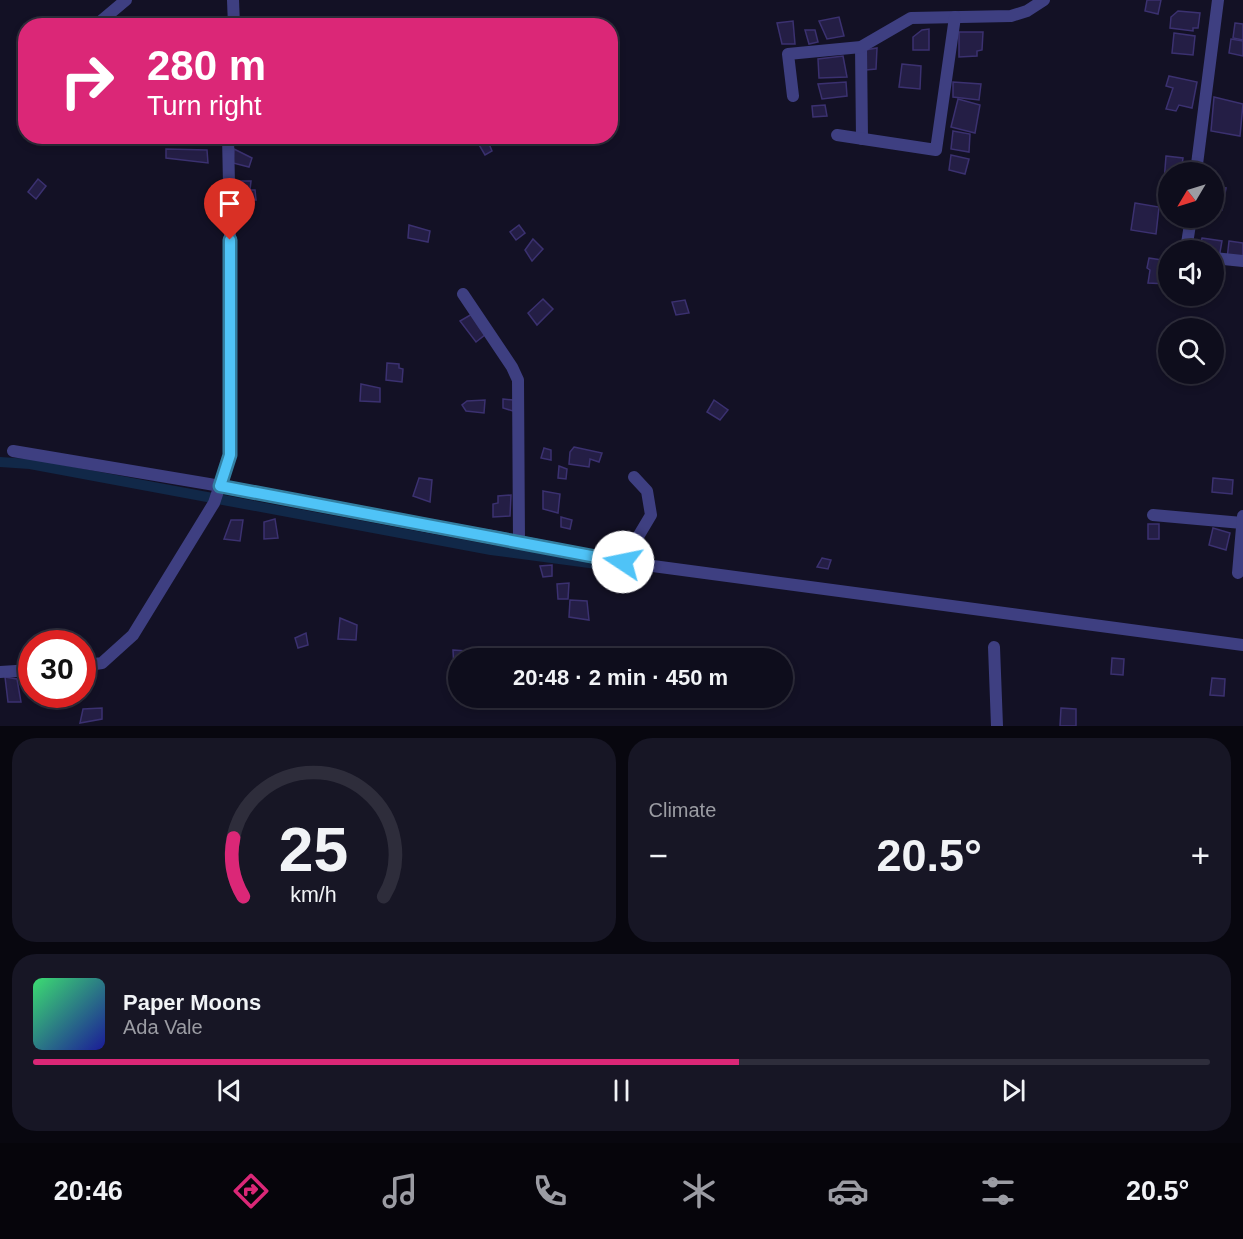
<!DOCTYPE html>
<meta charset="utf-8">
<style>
body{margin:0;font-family:Arial,sans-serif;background:#171625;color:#f1f3f6;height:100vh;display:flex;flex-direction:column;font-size:22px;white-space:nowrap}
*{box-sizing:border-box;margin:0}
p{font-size:20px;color:#9b9ca3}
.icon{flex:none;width:33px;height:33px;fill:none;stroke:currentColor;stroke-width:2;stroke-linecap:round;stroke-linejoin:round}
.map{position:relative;height:726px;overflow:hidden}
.details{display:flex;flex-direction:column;gap:12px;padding:12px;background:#08070f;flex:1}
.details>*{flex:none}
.guide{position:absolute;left:18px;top:18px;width:600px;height:126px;border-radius:24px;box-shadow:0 3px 9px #0003,0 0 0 2px #2e2d3b;background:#db2777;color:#fff;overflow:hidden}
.needle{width:39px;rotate:232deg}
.controls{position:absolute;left:1158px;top:162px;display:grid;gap:12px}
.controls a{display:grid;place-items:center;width:66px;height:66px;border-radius:50%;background:#0e0d1c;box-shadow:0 3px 9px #0003,0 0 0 2px #2e2d3b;font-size:30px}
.speed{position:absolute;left:18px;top:630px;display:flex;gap:12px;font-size:30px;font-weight:700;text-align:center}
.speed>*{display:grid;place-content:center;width:78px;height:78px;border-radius:50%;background:#0e0d1c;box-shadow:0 3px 9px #0003,0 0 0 2px #2e2d3b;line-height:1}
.speed .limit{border:9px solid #d22;background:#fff;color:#111}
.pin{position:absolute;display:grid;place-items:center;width:51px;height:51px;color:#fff;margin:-62px -26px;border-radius:50% 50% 50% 0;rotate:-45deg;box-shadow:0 0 6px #0007}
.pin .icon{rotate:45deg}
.me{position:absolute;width:66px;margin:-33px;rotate:281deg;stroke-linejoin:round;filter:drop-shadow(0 0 4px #0008)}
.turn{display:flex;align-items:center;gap:21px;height:126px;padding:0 30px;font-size:27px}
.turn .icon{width:78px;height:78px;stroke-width:2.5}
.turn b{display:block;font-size:42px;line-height:51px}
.big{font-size:45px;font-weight:700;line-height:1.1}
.details .widget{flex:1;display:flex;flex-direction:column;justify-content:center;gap:9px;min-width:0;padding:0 21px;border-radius:24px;background:#171625}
.details .dial{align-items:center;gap:0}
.dial svg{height:156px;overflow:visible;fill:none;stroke:#2e2d3b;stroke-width:7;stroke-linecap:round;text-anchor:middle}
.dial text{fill:#f1f3f6;stroke:none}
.song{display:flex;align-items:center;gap:18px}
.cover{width:72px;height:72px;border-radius:9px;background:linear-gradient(135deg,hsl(140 70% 55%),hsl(240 70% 35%))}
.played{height:6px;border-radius:3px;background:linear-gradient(90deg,#db2777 60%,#2e2d3b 60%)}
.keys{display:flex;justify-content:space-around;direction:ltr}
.heat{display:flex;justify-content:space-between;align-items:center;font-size:33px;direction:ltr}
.details .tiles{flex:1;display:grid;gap:12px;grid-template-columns:1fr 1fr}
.widget:last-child{grid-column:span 2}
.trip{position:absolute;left:448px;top:648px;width:345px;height:60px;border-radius:30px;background:#0e0d1c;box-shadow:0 3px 9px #0003,0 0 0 2px #2e2d3b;font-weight:700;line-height:60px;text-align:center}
.tabs{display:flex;height:96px;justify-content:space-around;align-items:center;background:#06050b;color:#9b9ca3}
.tabs .icon{width:42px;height:42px}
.tabs .on{color:#db2777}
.tabs b{font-size:27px;color:#f1f3f6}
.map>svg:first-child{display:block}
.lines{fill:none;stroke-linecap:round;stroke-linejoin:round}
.canal{stroke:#112848;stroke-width:10}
.building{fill:#241e45;stroke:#3b3170;stroke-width:1.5}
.minor{stroke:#3e3f81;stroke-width:12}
.route-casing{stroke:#337fa1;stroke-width:15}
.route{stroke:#4fc3f7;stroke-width:10}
</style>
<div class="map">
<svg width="1243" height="726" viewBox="0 0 1243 726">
<rect width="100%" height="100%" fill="#131125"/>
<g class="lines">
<polyline class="canal" points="0,462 30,464 491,550 627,568"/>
</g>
<g class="building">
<polygon points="1147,0 1161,0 1158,14 1145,11"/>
<polygon points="1178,11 1200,13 1198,28 1193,28 1193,31 1170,28 1171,17"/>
<polygon points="839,17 844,36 827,39 819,21"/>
<polygon points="793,21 795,44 782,44 777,23"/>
<polygon points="1235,23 1243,24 1243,40 1233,38"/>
<polygon points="929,29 929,50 913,50 913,37 922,30"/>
<polygon points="805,30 815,30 818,42 809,44"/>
<polygon points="959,32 983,32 982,50 977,51 977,56 959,57"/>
<polygon points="1174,33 1195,36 1193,55 1172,53"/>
<polygon points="1231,39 1243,41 1243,56 1229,53"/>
<polygon points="877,48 876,69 866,70 865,50"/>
<polygon points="843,56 847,77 819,78 818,59"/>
<polygon points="902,64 921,66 920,89 899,87"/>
<polygon points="1169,76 1197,82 1192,108 1179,105 1176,111 1166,109 1173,88 1166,86"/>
<polygon points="846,82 847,96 822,99 818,84"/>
<polygon points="953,82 981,84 979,100 953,97"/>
<polygon points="1214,97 1243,104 1240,136 1211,131"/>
<polygon points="958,99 980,105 975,133 951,127"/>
<polygon points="825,105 827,116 813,117 812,106"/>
<polygon points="953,131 970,134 969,152 951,149"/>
<polygon points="487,139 492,151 485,155 478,143"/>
<polygon points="166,149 207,150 208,163 166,158"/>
<polygon points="234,149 252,158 249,167 233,163"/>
<polygon points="951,155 969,159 965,174 949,170"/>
<polygon points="1166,156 1183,158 1181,172 1168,172 1168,183 1164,182"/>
<polygon points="38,179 46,186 36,199 28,192"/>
<polygon points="238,181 251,181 250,190 255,190 256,200 239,199"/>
<polygon points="1214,187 1226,188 1222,210 1214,209"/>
<polygon points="1135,203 1159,207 1156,234 1131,230"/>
<polygon points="409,225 430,231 428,242 408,238"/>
<polygon points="519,225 525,233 516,240 510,232"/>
<polygon points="1202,238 1222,241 1219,258 1214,257 1214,250 1199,250"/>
<polygon points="533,239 543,249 532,261 525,250"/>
<polygon points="1229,241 1243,243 1243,261 1227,259"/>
<polygon points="1149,258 1168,261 1168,284 1148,283 1150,270 1147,268"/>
<polygon points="543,299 553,309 537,325 528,313"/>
<polygon points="685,300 689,313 676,315 672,302"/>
<polygon points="472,314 486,334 476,342 460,321"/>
<polygon points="387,363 399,364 399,368 403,369 402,382 386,380"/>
<polygon points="361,384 380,388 380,402 360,401"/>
<polygon points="503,399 513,400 513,411 503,408"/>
<polygon points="485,400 484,413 466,411 462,405 467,401"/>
<polygon points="714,400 728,410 720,420 707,412"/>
<polygon points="574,447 602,453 599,462 590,459 589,467 569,464 570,452"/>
<polygon points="544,448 551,450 551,460 541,458"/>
<polygon points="559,466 567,469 566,479 558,478"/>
<polygon points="419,478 432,480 430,502 413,496"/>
<polygon points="1213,478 1233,480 1232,494 1212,492"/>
<polygon points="543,491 560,494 558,513 543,509"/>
<polygon points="511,495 510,516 493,517 493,504 498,503 498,496"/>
<polygon points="561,517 572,520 570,529 561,527"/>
<polygon points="275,519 278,538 264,539 264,522"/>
<polygon points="231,520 243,520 240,541 224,539"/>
<rect x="1148" y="524" width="11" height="15"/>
<polygon points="1213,528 1230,533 1226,550 1209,545"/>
<polygon points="822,558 831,560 828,569 817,567"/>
<polygon points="552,565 552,576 543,577 540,566"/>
<polygon points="569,583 568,599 558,599 557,584"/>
<polygon points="570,600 587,601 589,620 569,617"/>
<polygon points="340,618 357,625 356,640 338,639"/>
<polygon points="306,633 308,645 298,648 295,638"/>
<polygon points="453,650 467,651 467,658 459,658 459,669 454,669"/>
<polygon points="1112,658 1124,659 1123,675 1111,674"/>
<polygon points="5,677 17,679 21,702 8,702"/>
<polygon points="1212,678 1225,679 1224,696 1210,695"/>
<polygon points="102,708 102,719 80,723 83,709"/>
<polygon points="1061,708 1076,709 1076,726 1060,726"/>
</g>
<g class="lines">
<g class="minor">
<polyline points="233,0 234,26"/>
<polyline points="95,26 126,0"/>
<polyline points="861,47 862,139"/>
<polyline points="793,96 788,54 861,47 911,18 1011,16 1027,11 1044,0"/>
<polyline points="837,135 936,150 955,17"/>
<polyline points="1196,172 1218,0"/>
<polyline points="1186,250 1191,218"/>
<polyline points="1214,258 1243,261"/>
<polyline points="463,294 512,367 518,380 519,541"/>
<polyline points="13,451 209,484 432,527 492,536 623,562 1243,645"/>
<polyline points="1153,515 1242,523"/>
<polyline points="623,562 651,515 647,491 634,477"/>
<polyline points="1238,573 1243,516"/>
<polyline points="994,647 997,726"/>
<polyline points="82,666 102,663 133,635 214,503 230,455 231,281 228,136"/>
<polyline points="0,672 32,670"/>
</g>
</g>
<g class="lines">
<defs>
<path id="route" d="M230,240V455L220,486C354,512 489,536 623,562"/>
</defs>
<use href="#route" class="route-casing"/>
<use href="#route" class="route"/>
</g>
</svg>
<div class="controls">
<a><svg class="needle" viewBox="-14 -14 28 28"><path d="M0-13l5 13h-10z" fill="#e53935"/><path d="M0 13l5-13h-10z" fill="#9b9ca3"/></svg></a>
<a><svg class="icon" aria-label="sound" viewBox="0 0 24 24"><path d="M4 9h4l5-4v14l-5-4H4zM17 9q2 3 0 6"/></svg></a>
<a><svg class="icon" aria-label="search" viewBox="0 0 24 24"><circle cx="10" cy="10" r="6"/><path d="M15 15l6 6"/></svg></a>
</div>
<div class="speed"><div class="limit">30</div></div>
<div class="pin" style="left:230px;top:240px;background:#d93025"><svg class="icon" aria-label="arrive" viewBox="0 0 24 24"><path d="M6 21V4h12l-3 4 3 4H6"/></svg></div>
<svg class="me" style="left:623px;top:562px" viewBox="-20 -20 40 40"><circle r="19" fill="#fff"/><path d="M0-13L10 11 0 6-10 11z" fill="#4fc3f7"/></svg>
<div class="trip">20:48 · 2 min · 450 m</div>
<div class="guide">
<div class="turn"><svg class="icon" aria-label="right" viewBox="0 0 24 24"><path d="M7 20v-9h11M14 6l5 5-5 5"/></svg><div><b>280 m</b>Turn right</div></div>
</div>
</div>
<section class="details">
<div class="tiles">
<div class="widget dial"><svg viewBox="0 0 100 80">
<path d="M14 69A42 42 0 1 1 86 69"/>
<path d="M14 69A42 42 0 0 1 9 39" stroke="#db2777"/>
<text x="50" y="56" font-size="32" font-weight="700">25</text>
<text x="50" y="72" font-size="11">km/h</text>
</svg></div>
<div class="widget"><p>Climate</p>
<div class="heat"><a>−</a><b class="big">20.5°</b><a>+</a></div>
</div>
<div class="widget">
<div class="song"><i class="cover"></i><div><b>Paper Moons</b><p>Ada Vale</p></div></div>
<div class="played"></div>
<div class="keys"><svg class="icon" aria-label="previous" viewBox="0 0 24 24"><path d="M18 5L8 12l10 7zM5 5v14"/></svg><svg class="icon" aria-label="pause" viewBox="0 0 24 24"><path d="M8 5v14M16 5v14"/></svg><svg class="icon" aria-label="next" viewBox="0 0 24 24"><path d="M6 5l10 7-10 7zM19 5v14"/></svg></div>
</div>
</div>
</section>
<nav class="tabs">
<b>20:46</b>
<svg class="icon on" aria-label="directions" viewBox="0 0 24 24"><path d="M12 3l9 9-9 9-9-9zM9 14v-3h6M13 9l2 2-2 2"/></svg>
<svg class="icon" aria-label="music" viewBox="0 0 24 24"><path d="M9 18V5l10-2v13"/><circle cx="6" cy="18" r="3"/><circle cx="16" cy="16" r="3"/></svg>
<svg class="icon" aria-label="phone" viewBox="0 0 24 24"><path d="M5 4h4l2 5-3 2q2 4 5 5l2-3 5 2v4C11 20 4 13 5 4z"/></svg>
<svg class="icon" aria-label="climate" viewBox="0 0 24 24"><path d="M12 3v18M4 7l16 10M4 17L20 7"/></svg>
<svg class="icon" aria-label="car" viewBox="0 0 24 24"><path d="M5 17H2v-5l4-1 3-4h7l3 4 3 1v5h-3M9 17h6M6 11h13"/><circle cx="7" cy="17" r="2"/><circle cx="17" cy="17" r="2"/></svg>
<svg class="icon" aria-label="filters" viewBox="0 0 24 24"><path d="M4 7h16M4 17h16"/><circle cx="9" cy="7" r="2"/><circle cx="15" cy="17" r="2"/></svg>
<b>20.5°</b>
</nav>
